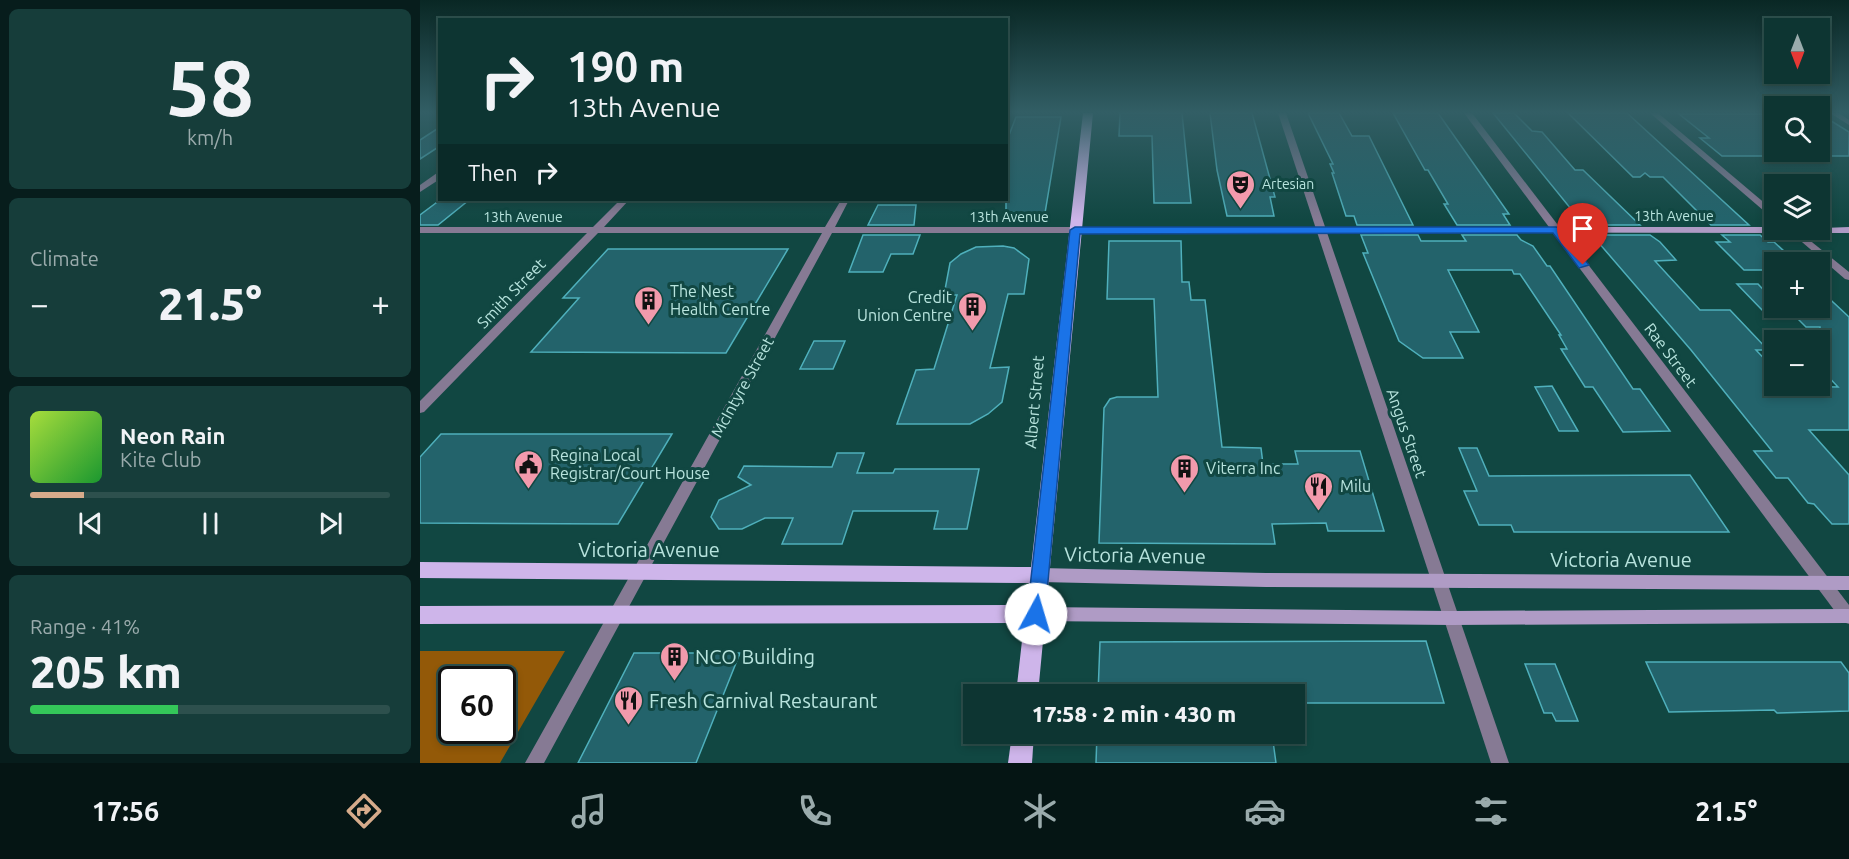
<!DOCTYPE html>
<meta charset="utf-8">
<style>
body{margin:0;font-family:Ubuntu,sans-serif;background:#163d3a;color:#f1f3f6;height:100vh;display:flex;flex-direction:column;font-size:22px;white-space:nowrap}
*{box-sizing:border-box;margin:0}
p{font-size:20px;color:#9aabac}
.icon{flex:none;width:33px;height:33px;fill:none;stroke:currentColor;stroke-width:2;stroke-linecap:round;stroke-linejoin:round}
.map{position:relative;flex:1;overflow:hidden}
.panel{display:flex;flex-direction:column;gap:9px;padding:9px;background:#071d1c;width:420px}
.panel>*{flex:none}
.top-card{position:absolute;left:18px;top:18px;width:570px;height:183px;border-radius:0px;box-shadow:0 3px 9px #0003,0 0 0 2px #2d504d;background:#0d3532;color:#f1f3f6;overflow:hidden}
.needle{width:39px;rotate:180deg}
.buttons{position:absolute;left:1344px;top:18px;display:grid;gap:12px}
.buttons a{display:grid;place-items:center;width:66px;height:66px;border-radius:0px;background:#0d3532;box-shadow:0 3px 9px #0003,0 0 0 2px #2d504d;font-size:30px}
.speed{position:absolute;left:18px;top:666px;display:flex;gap:12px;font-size:30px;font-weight:700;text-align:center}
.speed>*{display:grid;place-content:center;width:78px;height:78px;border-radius:50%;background:#0d3532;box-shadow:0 3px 9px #0003,0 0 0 2px #2d504d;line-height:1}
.speed .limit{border:3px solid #111;border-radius:9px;background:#fff;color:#111}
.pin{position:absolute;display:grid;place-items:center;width:51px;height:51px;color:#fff;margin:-62px -26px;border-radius:50% 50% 50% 0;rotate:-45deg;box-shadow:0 0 6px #0007}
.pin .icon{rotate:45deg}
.me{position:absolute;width:66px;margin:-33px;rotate:6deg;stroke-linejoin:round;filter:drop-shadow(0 0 4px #0008)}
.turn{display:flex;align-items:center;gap:21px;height:126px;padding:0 30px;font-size:27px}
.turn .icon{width:78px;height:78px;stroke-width:2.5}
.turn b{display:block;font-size:42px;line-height:51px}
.then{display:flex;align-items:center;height:57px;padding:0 30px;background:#0003;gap:12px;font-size:22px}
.big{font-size:45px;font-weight:800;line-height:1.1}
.panel .tile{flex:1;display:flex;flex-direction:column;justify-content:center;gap:9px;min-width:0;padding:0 21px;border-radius:9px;background:#163d3a}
.panel .dial{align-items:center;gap:0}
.dial b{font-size:78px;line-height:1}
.song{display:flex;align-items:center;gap:18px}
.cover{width:72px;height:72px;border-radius:9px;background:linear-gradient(135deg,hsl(80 70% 55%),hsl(130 70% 35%))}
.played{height:6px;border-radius:3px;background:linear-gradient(90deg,#d6ab8b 15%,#2d504d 15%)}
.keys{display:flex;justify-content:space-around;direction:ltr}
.heat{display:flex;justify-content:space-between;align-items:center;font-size:33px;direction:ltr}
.charge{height:9px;border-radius:4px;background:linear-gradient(90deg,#34c759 41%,#2d504d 0)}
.trip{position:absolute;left:543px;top:684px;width:342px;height:60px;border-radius:0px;background:#0d3532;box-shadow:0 3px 9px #0003,0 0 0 2px #2d504d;font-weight:800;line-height:60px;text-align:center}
.menu{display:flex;height:96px;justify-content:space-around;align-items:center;background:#051514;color:#9aabac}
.menu .icon{width:42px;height:42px}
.menu .current{color:#d6ab8b}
.menu b{font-size:27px;color:#f1f3f6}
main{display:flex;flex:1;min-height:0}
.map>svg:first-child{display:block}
.green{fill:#935908;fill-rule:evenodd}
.building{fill:#23636b;stroke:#4fb0bc;stroke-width:1.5}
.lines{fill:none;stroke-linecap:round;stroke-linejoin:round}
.street{fill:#867a94;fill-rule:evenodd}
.secondary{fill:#af9bc5;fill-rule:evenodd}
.primary{fill:#ceb5ea;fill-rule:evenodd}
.route{fill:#1a73e8;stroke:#114b97;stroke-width:1.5}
.labels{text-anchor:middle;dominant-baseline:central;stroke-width:6;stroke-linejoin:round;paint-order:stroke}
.far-poi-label{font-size:14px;fill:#b8e4de;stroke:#114742;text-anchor:start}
.far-street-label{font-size:14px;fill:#b8e4de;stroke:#114742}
.poi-label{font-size:16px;fill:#b8e4de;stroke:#114742;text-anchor:start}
.street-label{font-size:16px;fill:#b8e4de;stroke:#114742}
.near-street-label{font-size:20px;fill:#b8e4de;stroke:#114742}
.near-poi-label{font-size:20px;fill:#b8e4de;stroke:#114742;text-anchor:start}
</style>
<main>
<section class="panel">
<div class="tile dial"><b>58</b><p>km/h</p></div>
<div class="tile"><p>Climate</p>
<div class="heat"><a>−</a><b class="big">21.5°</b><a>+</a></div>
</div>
<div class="tile">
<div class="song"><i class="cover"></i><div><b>Neon Rain</b><p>Kite Club</p></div></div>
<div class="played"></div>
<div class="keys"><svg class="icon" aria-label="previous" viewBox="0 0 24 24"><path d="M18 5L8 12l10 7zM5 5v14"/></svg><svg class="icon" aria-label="pause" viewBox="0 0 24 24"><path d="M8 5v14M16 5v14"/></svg><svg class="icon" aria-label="next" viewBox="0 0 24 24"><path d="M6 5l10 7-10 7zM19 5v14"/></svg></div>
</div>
<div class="tile"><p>Range · 41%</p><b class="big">205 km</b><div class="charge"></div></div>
</section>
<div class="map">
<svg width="1429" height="763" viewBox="0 0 1429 763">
<rect width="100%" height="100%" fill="#114742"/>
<path class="green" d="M0,651H145L80,763H0ZM32,680H82V730H32Z"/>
<g class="building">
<polygon points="700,113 762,113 771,203 734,203 732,136 699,136"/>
<polygon points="790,113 832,113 855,197 850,197 854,216 807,216 797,170"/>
<polygon points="888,113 919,113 932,136 949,136 993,225 937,225 934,216 926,216 912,173 914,173 910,164 913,164"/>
<polygon points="973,113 1018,113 1089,214 1083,214 1090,225 1037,225 1024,204 1028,204 1008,170 1005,170"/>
<polygon points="1073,113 1094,113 1112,131 1122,132 1155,170 1163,170 1220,225 1164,225"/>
<polygon points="1148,113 1207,113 1329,225 1291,225 1243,177 1230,177 1225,173 1220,177 1213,177"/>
<polygon points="1259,114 1354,114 1354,156 1302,156 1280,138 1289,138"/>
<polygon points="1400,114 1429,132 1429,156 1400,156"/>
<polygon points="596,117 641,117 624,219 593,219 595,212 586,212 586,143"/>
<polygon points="20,127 20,146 0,159 0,140"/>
<polygon points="20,200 49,200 18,225 0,225 0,215"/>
<polygon points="458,205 496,205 494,225 448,225"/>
<polygon points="443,235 500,235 493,254 471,254 463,272 429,272"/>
<polygon points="941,235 998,235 1001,241 1046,241 1042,235 1097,235 1101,240 1113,246 1127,266 1130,266 1213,389 1220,389 1250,431 1203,432 1173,387 1165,387 1141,349 1147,349 1139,335 1141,335 1100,274 1094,274 1092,270 1028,270 1059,332 1030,332 1043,358 1003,358 979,341 943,253 948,253"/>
<polygon points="1172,235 1230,235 1240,242 1256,260 1235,261 1280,310 1310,310 1348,350 1336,350 1354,369 1354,386 1418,387 1400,368 1400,327 1386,327 1367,308 1400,308 1400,290 1429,317 1429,430 1389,430 1429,475 1429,524 1412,524 1394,504 1388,503 1368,478 1356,478 1334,451 1352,451 1271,350"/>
<polygon points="1302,235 1340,235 1348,242 1354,242 1376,262 1354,262 1354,270 1324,270 1296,242 1310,242"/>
<polygon points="689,241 761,241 762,282 769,282 771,300 785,300 802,447 841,448 843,464 878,464 875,451 940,451 964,531 908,531 906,523 852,524 855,544 679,543 684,408 690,399 697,397 738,397 734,299 687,299"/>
<polygon points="583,246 594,248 609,259 604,294 588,294 570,368 589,367 582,402 568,414 550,424 477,424 496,370 514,369 537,295 524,295 530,263 541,254 556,247"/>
<polygon points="188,249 368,249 306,353 111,352 159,298 143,298"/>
<polygon points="1317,284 1338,284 1354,301 1354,312 1344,312"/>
<polygon points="394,341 425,341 413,369 380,369"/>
<polygon points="1132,386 1158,431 1139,431 1115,387"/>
<polygon points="21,434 252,434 198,524 0,523 0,457"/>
<polygon points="1039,448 1057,448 1069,476 1270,475 1309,532 1094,532 1091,525 1059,525 1044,491 1057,491"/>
<polygon points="417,453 444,453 437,473 473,473 475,469 559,469 547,529 514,529 518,511 433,511 422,544 362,544 373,518 345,518 322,529 299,529 291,517 299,500 331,485 318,477 324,466 412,467"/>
<polygon points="1006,641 1024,703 874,703 874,694 678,694 680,642"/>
<polygon points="214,653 320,653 276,763 158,763"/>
<polygon points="1226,662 1421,662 1429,673 1429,711 1357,713 1354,710 1249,712"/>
<polygon points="1105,664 1135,664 1158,721 1136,721 1132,713 1124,713"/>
<polygon points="677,734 852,734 856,763 676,763"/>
</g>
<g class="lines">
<g class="street">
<polygon points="858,113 866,113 1089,763 1071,763"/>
<polygon points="1044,113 1052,113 1429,605 1429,624 1423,622"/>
<polygon points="1230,113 1238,113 1354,211 1354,218 1351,217"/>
<polygon points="1410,113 1419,113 1429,120 1429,125"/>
<polygon points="17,173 20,173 20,179 0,192 0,185"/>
<polygon points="200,200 209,200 184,227 405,227 421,200 429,200 415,227 655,227 660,230 655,233 412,233 124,763 105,763 402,233 178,233 4,412 0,413 0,401 167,233 0,233 0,227 173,227"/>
<polygon points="1368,230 1377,230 1429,272 1429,280 1425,279"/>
</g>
<g class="secondary">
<polygon points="655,227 1354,227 1354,230 1429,227 1429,233 652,232 650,230"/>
<polygon points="620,568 846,573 1429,576 1429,590 846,587 620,582 615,580 612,575 615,570"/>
<polygon points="616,607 1031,611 1429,609 1429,623 1031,625 616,621 610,619 608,614 610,609"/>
</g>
<g class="primary">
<polygon points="663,113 673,113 618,694 596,694 604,623 0,624 0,606 606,605 609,583 0,578 0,562 611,567"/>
<polygon points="592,734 614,734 612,763 588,763"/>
</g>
</g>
<linearGradient id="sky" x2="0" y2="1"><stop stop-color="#092724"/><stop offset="0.51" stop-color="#325e65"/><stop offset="1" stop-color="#325e65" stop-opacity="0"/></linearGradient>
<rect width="1429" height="220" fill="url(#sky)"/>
<polygon class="route" points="655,227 1136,227 1140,228 1169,265 1159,268 1133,233 660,234 625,614 622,619 616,622 609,619 607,614 650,230"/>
<defs>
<symbol id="theatre-pin" viewBox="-11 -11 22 30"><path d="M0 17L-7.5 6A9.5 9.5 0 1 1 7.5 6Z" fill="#f29aac" stroke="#114742"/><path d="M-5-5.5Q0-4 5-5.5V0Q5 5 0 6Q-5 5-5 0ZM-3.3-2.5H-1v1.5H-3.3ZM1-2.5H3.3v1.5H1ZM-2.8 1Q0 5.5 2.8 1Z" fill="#111"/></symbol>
<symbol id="building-pin" viewBox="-11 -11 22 30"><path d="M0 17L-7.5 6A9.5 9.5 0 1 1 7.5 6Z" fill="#f29aac" stroke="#114742"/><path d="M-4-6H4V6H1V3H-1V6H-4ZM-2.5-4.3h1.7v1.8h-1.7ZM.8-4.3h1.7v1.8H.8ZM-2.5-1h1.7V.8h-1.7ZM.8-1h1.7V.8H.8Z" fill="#111"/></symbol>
<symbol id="civic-pin" viewBox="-11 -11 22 30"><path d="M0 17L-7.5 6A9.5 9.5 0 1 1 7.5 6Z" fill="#f29aac" stroke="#114742"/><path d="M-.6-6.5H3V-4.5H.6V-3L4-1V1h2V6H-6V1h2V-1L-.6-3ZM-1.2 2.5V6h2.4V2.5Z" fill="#111"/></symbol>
<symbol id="restaurant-pin" viewBox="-11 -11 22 30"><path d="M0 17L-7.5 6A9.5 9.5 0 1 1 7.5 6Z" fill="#f29aac" stroke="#114742"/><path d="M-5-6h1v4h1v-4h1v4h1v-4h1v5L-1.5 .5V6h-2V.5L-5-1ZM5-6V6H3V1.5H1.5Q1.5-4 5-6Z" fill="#111"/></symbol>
</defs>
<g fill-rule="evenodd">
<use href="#theatre-pin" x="804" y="168" width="33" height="45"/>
<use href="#building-pin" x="212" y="284" width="33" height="45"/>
<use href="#building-pin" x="536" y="290" width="33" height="45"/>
<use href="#civic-pin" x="92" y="448" width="33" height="45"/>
<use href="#building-pin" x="748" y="452" width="33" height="45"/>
<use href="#restaurant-pin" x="882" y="470" width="33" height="45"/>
<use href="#building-pin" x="238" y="640" width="33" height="45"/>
<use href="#restaurant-pin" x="192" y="684" width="33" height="45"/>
</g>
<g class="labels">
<g class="far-poi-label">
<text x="842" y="184">Artesian</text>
</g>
<g class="far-street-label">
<text x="1254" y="216">13th Avenue</text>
<text x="103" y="217">13th Avenue</text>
<text x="589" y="217">13th Avenue</text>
</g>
<g class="poi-label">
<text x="250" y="291">The Nest<tspan x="250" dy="18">Health Centre</tspan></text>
<text x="532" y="297" text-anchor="end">Credit<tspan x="532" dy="18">Union Centre</tspan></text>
<text x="130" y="455">Regina Local<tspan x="130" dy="18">Registrar/Court House</tspan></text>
<text x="786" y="468">Viterra Inc</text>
<text x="920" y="486">Milu</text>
</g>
<g class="street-label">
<text transform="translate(91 293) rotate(-46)">Smith Street</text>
<text transform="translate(1251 355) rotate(53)">Rae Street</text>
<text transform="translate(322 387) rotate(-61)">McIntyre Street</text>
<text transform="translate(614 402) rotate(-85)">Albert Street</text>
<text transform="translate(987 433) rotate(71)">Angus Street</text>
</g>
<g class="near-street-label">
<text x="229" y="549">Victoria Avenue</text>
<text transform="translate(715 555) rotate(1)">Victoria Avenue</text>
<text x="1201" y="559">Victoria Avenue</text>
</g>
<g class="near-poi-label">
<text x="275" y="656">NCO Building</text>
<text x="229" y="700">Fresh Carnival Restaurant</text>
</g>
</g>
</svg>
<div class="buttons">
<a><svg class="needle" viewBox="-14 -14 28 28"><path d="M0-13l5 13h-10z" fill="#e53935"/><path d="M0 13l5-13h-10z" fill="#9aabac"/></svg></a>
<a><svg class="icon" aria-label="search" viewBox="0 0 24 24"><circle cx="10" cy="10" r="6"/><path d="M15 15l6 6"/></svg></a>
<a><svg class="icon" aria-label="layers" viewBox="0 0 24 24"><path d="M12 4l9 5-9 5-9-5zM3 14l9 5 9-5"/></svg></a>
<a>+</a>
<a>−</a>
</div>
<div class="speed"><div class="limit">60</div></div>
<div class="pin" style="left:1163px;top:265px;background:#d93025"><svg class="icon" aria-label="arrive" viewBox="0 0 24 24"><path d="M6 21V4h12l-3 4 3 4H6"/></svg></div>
<svg class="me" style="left:616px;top:614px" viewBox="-20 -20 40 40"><circle r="19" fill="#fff"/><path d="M0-13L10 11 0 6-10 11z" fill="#1a73e8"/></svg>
<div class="trip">17:58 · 2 min · 430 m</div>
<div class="top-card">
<div class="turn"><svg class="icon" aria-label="right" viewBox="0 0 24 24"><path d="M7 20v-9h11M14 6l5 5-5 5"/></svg><div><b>190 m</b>13th Avenue</div></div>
<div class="then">Then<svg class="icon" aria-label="right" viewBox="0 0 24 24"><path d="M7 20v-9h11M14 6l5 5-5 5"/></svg></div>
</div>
</div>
</main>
<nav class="menu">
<b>17:56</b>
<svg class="icon current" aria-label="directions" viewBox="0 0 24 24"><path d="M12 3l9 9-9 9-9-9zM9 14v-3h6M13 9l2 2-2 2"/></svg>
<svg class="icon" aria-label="music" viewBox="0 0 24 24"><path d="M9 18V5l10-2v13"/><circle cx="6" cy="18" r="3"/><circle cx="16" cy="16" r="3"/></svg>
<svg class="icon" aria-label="phone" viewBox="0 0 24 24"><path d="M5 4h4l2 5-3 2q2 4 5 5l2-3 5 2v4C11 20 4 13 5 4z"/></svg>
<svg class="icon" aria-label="climate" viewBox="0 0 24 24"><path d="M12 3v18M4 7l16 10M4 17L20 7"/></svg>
<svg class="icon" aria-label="car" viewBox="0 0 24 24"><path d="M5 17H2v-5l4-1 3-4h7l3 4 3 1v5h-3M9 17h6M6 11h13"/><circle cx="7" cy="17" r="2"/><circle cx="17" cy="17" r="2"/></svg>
<svg class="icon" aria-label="filters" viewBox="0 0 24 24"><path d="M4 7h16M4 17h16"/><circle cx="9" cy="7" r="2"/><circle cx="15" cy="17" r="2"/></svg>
<b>21.5°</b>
</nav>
